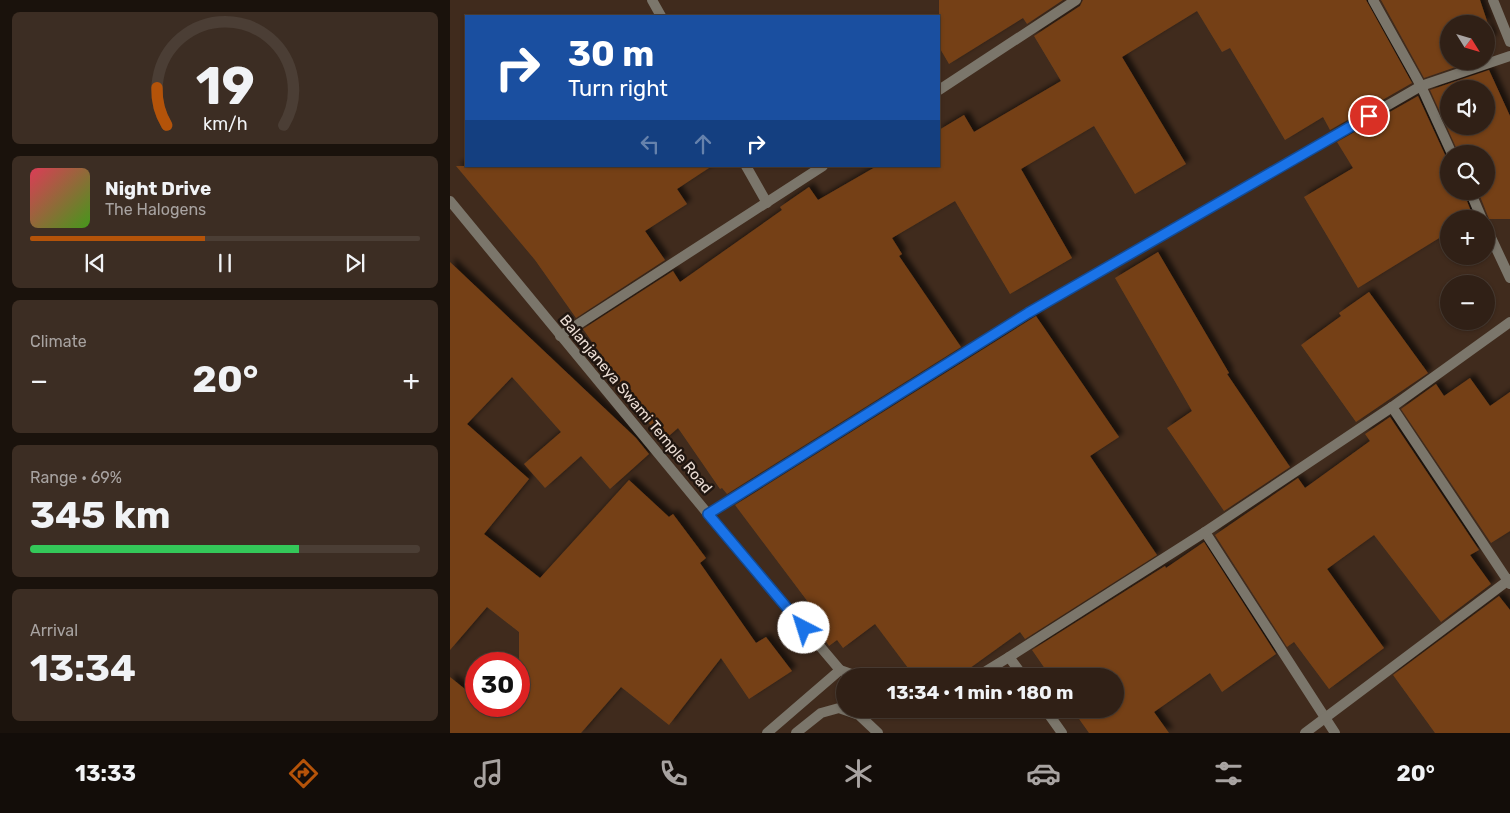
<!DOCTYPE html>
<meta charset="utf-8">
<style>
body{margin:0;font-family:Rubik,sans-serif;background:#3c2d23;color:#f1f3f6;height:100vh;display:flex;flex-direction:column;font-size:19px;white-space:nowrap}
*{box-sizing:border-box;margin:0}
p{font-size:16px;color:#a8a3a1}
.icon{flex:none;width:28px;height:28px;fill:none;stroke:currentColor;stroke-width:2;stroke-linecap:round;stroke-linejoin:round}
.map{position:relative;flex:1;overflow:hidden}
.details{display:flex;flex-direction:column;gap:12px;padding:12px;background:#1a120c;width:450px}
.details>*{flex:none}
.top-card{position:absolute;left:15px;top:15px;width:475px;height:152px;border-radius:0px;box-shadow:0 1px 4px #0004,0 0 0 1px #4b3e35;background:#1a4fa0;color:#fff;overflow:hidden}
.needle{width:32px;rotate:127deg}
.fabs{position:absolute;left:990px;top:15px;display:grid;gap:10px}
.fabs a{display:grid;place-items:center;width:55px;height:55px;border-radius:50%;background:#302016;box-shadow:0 1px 4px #0004,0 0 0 1px #4b3e35;font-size:25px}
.speed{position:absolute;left:15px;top:652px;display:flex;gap:10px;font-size:25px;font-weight:700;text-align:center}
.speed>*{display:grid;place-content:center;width:65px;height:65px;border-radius:50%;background:#302016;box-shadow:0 1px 4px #0004,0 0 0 1px #4b3e35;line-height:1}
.speed .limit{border:8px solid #d22;background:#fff;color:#111}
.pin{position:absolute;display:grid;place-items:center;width:42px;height:42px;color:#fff;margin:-21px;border:2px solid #fff;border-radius:50%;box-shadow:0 1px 5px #0007}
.me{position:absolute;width:55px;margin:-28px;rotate:320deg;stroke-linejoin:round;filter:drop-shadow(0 0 4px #0008)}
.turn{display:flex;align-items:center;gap:18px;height:105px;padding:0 20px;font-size:22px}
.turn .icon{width:65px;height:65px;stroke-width:2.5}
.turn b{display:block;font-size:35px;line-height:42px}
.lanes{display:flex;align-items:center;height:48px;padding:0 20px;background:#0003;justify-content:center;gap:25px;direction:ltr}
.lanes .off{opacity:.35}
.big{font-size:38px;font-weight:700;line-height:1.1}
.details .card{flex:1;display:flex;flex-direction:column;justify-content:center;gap:8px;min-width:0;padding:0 18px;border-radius:8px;background:#3c2d23}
.details .dial{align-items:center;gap:0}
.dial svg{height:130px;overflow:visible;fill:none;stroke:#4b3e35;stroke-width:7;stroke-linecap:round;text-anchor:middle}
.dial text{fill:#f1f3f6;stroke:none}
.song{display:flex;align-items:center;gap:15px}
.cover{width:60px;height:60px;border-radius:8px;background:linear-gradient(135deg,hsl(350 70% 55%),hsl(100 70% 35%))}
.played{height:5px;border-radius:2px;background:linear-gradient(90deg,#b45309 45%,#4b3e35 45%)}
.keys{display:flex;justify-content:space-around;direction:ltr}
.heat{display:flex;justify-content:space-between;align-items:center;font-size:28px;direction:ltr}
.charge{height:8px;border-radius:4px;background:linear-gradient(90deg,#34c759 69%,#4b3e35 0)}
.trip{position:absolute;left:386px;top:668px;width:288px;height:50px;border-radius:25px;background:#302016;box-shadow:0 1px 4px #0004,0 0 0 1px #4b3e35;font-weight:700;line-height:50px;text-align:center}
.menu{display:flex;height:80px;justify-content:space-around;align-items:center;background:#130d09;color:#a8a3a1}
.menu .icon{width:35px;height:35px}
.menu .selected{color:#b45309}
.menu b{font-size:22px;color:#f1f3f6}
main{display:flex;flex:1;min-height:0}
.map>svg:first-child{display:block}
.building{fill:#744119;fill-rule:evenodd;filter:url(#shadow)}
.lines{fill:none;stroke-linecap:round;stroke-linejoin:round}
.street{stroke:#7b766b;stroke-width:10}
.route-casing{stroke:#114b97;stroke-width:12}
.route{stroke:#1a73e8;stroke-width:9}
.labels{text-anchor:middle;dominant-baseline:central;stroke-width:5;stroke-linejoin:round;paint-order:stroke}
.street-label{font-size:15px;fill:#ebddd4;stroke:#201610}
</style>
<main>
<section class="details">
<div class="card dial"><svg viewBox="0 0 100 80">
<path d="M14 69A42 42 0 1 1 86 69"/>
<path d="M14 69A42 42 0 0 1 8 46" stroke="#b45309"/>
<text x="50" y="56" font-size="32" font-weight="700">19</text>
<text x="50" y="72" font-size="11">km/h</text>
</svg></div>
<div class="card">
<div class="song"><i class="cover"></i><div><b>Night Drive</b><p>The Halogens</p></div></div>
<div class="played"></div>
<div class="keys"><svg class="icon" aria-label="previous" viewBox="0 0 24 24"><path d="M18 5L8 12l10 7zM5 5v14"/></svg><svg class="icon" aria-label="pause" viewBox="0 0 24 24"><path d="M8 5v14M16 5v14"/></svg><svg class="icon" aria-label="next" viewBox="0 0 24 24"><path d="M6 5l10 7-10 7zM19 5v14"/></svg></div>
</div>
<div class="card"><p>Climate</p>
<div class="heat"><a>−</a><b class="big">20°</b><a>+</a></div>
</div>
<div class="card"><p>Range · 69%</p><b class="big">345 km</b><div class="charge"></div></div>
<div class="card"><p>Arrival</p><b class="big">13:34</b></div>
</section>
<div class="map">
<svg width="1060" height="733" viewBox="0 0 1060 733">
<defs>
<filter id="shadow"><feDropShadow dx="4.5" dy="-4.5" stdDeviation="2.5" flood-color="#0009"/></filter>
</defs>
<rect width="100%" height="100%" fill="#402b1d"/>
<g class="building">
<polygon points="489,0 613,0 577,24 573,18 499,64 489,47"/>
<polygon points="633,0 916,0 962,83 880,130 873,117 835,140 780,48 772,52 747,11 672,57 736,164 685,194 644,126 571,169 622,258 560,294 505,201 442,238 452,254 449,256 511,347 277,494 272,488 270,489 228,428 212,442 133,329 223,271 230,282 332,210 330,207 359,187 368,200 427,166 489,166 489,130 514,115 524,132 611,81 584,36 630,6"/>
<polygon points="931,0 1030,0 1043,39 1036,41 1036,24 999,24 999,61 1023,61 974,78"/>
<path d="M1039,70L1060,116V219H1039L1028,191H1036V154H1009L980,90ZM999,89H1036V126H999Z"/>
<polygon points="968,96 996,157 999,160 999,191 1013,191 1024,219 999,219 999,232 908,288 854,197 903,168 887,142"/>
<polygon points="6,166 262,166 227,189 237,204 195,231 215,260 126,318 85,260"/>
<polygon points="708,252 779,373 777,374 840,467 774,511 717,428 742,411 665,278"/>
<polygon points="0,262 186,438 199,454 160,489 131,456 95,488 74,464 111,432 62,377 17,424 79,479 34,534 90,578 179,480 219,517 223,514 256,558 250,563 306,643 316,637 342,671 299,699 271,658 219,725 171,687 131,733 0,733 0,677 26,698 26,706 69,706 69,664 66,664 69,660 69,632 37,607 0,650"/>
<polygon points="919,292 978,373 906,422 851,345 891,316 889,313"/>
<polygon points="586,316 669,437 640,456 707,555 575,639 570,632 509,676 464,676 425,624 393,648 387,640 379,646 355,610 361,606 285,505"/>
<polygon points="1020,378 1040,406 1060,392 1060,531 1041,543 951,409 986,384 994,396"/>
<polygon points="940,417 1029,550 1020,555 1041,584 991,622 924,535 877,569 934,648 879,689 844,642 837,647 765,535 848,478 855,488 920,441 915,434"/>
<polygon points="754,542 826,654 772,692 760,673 704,712 719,733 639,733 622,709 665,709 665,676 600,676 582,650 715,566 716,568"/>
<polygon points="1049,596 1060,610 1060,733 985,733 943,675"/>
</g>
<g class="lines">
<g class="street">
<polyline points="202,0 211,16"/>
<polyline points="923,0 971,86 1002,154"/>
<polyline points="1043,0 1060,42"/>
<polyline points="489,90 626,0"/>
<polyline points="296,166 317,203"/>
<polyline points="1020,191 1032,219"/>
<polyline points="0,201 258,514 390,670"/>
<polyline points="1036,227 1060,278"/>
<polyline points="110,336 373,166"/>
<polyline points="942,407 1060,584"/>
<polyline points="258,514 578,313 971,86 1060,56"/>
<polyline points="755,532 885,733"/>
<polyline points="528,676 559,657"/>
<polyline points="573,676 559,657 755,532 942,407 1060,322"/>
<polyline points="595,709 612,733"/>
<polyline points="317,733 390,670 407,676"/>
<polyline points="346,733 371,713 389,708 409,715 428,733"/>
<polyline points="855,733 1060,579"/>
</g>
</g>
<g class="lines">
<defs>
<polyline id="route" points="354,628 258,514 578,313 919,116"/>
</defs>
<use href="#route" class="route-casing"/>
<use href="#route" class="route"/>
</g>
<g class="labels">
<g class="street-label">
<text transform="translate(186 404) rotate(50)">Balanjaneya Swami Temple Road</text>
</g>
</g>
</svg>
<div class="fabs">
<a><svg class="needle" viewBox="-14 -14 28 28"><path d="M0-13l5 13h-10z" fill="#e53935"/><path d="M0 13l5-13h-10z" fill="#a8a3a1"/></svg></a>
<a><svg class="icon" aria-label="sound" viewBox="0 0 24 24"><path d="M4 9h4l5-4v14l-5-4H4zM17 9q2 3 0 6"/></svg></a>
<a><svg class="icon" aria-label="search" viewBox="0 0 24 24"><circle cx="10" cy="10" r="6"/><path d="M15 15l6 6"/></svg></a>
<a>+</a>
<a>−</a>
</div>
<div class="speed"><div class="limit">30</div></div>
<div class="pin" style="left:919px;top:116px;background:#d93025"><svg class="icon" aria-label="arrive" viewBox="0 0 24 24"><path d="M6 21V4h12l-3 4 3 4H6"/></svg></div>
<svg class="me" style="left:354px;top:628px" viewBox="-20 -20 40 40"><circle r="19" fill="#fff"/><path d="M0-13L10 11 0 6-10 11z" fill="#1a73e8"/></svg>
<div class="trip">13:34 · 1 min · 180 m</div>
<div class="top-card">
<div class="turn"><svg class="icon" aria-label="right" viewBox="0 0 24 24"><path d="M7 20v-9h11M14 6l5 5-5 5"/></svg><div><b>30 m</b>Turn right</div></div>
<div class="lanes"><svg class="icon off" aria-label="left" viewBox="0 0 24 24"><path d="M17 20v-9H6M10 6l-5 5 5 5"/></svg><svg class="icon off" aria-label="ahead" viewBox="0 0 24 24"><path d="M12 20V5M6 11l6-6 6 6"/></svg><svg class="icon" aria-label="right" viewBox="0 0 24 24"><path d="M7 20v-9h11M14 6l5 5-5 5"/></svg></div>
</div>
</div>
</main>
<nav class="menu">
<b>13:33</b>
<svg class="icon selected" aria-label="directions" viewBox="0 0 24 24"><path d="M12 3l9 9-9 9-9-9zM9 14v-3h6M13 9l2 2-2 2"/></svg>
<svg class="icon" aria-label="music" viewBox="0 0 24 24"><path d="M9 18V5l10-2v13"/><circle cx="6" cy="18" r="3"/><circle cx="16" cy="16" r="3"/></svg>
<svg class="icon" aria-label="phone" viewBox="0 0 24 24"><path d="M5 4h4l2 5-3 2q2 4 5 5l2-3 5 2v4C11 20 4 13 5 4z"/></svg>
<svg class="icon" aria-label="climate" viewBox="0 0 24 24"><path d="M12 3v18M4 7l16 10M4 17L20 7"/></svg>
<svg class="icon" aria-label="car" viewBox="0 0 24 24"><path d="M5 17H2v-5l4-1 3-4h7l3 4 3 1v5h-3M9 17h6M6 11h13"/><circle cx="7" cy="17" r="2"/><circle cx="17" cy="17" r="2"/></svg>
<svg class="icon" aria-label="filters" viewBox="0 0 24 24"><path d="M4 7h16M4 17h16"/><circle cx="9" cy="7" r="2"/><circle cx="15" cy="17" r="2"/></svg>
<b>20°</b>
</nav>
